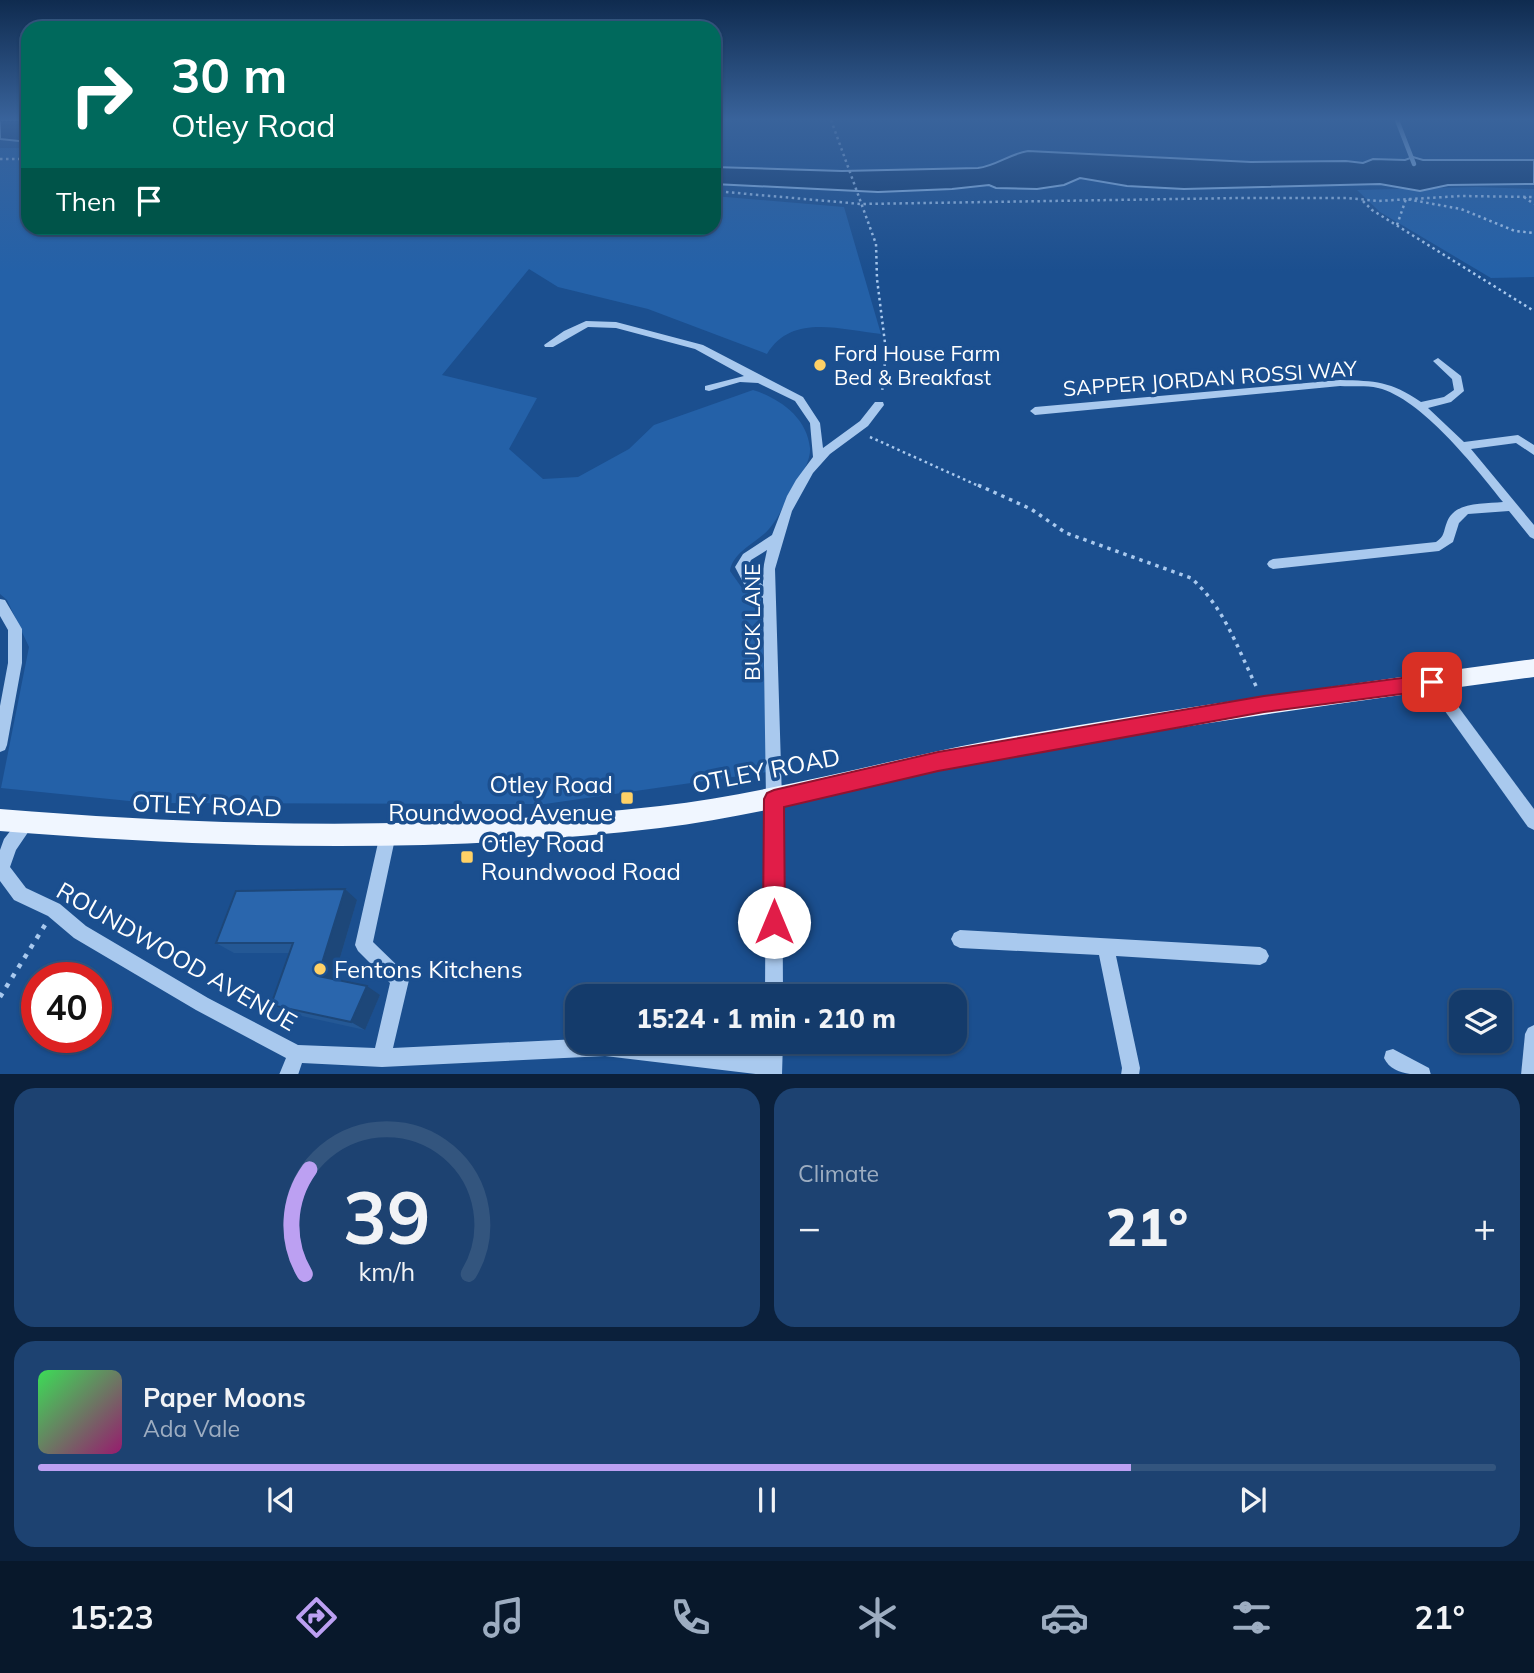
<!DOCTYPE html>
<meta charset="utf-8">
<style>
body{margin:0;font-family:Mulish,sans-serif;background:#1d4271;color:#f1f3f6;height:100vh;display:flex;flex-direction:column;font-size:26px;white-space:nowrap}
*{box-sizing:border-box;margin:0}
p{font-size:23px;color:#9dadc1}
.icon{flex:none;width:38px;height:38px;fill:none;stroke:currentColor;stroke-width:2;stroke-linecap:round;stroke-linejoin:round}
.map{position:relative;height:1074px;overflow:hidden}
.details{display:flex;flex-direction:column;gap:14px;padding:14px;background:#0b203b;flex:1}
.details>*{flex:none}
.hud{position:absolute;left:21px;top:21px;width:700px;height:214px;border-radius:21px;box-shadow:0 2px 5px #0004,0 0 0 2px #33557e;background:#00695c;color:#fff;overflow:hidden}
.tools{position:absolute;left:1449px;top:990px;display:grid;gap:14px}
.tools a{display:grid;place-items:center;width:63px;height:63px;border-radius:14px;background:#143b6b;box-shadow:0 2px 5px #0004,0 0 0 2px #33557e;font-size:35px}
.speed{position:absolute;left:21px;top:962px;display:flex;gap:14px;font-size:35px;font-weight:700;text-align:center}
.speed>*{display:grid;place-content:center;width:91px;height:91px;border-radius:50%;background:#143b6b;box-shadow:0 2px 5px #0004,0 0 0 2px #33557e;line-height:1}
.speed .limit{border:10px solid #d22;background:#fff;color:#111}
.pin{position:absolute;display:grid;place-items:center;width:60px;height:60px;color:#fff;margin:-30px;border-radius:14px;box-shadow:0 4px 10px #0006}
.me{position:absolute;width:77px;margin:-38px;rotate:0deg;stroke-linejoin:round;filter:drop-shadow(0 0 5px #0008)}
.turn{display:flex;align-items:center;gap:24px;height:147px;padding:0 35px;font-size:32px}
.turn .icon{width:91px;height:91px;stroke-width:2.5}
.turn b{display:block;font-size:49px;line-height:60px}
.then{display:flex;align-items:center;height:66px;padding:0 35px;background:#0003;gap:14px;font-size:26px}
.big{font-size:52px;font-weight:800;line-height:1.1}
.details .widget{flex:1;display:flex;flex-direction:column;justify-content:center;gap:10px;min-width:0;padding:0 24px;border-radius:21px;background:#1d4271}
.details .dial{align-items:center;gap:0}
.dial svg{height:182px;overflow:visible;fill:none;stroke:#33557e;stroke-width:7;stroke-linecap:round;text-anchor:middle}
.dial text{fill:#f1f3f6;stroke:none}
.song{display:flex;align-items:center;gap:21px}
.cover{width:84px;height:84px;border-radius:10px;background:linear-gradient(135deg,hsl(130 70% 55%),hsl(320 70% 35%))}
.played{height:7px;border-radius:4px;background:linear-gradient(90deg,#bca0f2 75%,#33557e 75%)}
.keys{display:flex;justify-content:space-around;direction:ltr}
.heat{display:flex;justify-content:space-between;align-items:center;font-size:38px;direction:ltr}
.details .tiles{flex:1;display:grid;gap:14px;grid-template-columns:1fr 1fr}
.widget:last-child{grid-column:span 2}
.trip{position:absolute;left:565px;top:984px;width:402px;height:70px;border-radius:21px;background:#143b6b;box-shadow:0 2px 5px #0004,0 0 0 2px #33557e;font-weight:800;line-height:70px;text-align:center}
.dock{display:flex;height:112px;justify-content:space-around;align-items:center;background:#08182b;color:#9dadc1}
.dock .icon{width:49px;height:49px}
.dock .on{color:#bca0f2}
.dock b{font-size:32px;color:#f1f3f6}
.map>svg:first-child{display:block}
.green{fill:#2461a8}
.water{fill:#123a6d;stroke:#9cc4f0;stroke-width:2}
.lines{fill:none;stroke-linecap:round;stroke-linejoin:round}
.stream{stroke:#9cc4f0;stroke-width:4.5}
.path-far2{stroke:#a9c9ee;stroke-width:2.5;stroke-dasharray:2.5 3.5;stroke-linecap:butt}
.path-far1{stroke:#a9c9ee;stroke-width:3.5;stroke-dasharray:3.5 5;stroke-linecap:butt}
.path{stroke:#a9c9ee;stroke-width:4.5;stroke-dasharray:4.5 7;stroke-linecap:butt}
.minor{fill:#a9c9ee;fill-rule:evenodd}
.major{fill:#f0f6ff;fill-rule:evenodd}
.wall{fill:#245895}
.shaded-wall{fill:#1d4779}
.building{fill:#2a66ad;stroke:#1d4779;stroke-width:2}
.route{fill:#e11d48;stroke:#92132f;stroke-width:2}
.poi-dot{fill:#ffd166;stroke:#1b4f8f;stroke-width:2.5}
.labels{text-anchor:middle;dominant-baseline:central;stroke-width:7;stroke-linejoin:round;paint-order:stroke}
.poi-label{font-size:21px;fill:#fff;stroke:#1b4f8f;text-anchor:start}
.street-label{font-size:21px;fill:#fff;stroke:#1b4f8f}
.near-street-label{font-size:24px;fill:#fff;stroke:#1b4f8f}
.near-poi-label{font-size:24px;fill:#fff;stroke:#1b4f8f;text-anchor:start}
</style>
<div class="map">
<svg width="1534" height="1075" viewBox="0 0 1534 1075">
<rect width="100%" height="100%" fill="#1b4f8f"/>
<g class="green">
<path d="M0,148H28V228H714V196L844,207L881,334C840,330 792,313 767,354L648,309L558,287L529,269L442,375L537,398L509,449L543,479L578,477L629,449L654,425L753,390C779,398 807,417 810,448C811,464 796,483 788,496C783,507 777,520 769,529C757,543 733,551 730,571L742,588L761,599L768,772L545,804L149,803L1,788L29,647L7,600L0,594Z"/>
<polygon points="1477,187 1534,189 1534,277 1491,278 1380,212 1357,190"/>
</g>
<g class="water">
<polygon points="0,120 28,120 28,142 0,139"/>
<path d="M1028,151L1251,162L1346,161L1363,163L1373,159L1405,160L1413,157L1423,160H1534V184L1448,185L1420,191L1380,184L1184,189L1127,186L1080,178L1064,185L1037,189L996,188L989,185L952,189L878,192L714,184V167L842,171L978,168C996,166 1009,154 1028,151Z"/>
</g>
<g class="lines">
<polyline class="stream" points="1397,120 1414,164"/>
<g class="path-far2">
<polyline points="831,120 876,244 877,279 886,351 882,393"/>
<polyline points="0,159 28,159"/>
<polyline points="714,191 861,204 1239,198 1348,198 1378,201 1461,196 1534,197"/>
<polyline points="1524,197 1534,204"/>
<polyline points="1363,201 1372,210 1534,311"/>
<polyline points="1397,225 1406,199 1461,209 1515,231 1534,233"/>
<polyline points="870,437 981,487"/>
</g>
<path class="path-far1" d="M978,485L1031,509L1066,533L1191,578C1224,607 1237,647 1256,686"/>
<polyline class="path" points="0,997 45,925"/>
<g class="minor">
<path d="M586,321L616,322L703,345L803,397L820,423L823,448L860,421L875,402H883L884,405L868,426L830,454L813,473L792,511L775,569L782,799L783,996H765L766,799L763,598L746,588L735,567L743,554L772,535L787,496L796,480L813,457L810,423L795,401L758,383L740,382L709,391L705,390V386L744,376L695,349L616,328L588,327L553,347H545L544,345L564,331ZM767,550L763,569V585L756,580L748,567L751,560Z"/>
<path d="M1438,358L1461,376L1464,391L1451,402L1428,408L1464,442L1518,435L1534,445V455L1516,443L1471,449L1534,525V539L1530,537L1509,511L1468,514L1459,523L1453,542L1439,551L1273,569L1269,567L1267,564L1269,561L1273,559L1436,542C1445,536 1443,532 1447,522C1455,501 1484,504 1503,502C1476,468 1421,398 1378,388C1366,385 1352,387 1340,386L1035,415L1030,411L1035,407L1340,380C1376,381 1390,381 1421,402L1444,397L1454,390L1452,379L1433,361Z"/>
<polygon points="0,599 5,600 22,629 22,663 7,745 5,750 0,752 0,706 8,663 8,630 0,616"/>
<polygon points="1432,676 1437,678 1534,809 1534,830 1528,827 1427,686 1425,682 1427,678"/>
<polygon points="27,814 33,817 35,822 16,850 10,867 26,888 60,904 86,926 208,998 298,1045 375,1048 390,983 358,951 355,945 380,834 382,828 388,826 394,828 396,834 373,942 406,974 409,980 393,1048 578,1039 578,1041 638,1041 764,1055 765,1041 783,1041 782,1075 764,1075 605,1056 382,1067 302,1063 298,1075 279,1075 286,1058 196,1010 74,938 48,916 14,900 0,881 0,850 4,839 21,817"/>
<polygon points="960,930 1260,947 1266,950 1269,956 1266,962 1260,965 1116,956 1140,1068 1139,1075 1121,1075 1122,1068 1099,955 960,948 954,945 951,939 954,933"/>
<polygon points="1534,1025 1534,1075 1521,1075 1525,1034 1528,1028"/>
<path d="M1393,1049L1429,1068L1431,1075C1414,1075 1392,1075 1384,1058L1386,1051Z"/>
</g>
<path class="major" d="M1534,659V677C1352,702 1169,726 988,761C878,782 772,814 660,828C441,854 220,849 0,831V809C220,827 441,831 660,806C771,793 878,762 988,741C1169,708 1352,684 1534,659Z"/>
</g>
<polygon class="wall" points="357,900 334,979 380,995 365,1030 288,1013 271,1005 289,953 234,953 216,943"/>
<g class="shaded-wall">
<polygon points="345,889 357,900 332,985 318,976"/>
<polygon points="367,986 380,995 365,1030 351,1022"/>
</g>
<polygon class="building" points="345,889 318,976 367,986 351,1022 271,1005 293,943 216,943 236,891"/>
<linearGradient id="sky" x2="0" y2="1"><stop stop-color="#0f2b4f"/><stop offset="0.44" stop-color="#39639b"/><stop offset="1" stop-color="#39639b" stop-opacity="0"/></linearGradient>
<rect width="1534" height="271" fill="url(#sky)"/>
<polygon class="route" points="1432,674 1439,676 1441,682 1439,688 1432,690 1264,712 938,771 784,807 785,922 782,930 774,933 766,930 763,922 764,799 767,793 774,790 938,752 1264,696"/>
<g class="poi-dot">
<circle cx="820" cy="365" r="7"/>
<rect x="620" y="791" width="14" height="14" rx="3.5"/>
<rect x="460" y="850" width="14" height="14" rx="3.5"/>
<circle cx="320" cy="969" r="7"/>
</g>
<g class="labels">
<g class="poi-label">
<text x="834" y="353">Ford House Farm<tspan x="834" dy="24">Bed &amp; Breakfast</tspan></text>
</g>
<g class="street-label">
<text transform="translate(1210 378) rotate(-4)">SAPPER JORDAN ROSSI WAY</text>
<text transform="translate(752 622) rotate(-90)">BUCK LANE</text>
</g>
<g class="near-street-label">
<text transform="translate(766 770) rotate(-11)">OTLEY ROAD</text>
<text transform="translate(207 805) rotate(2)">OTLEY ROAD</text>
<text transform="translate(177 956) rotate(30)">ROUNDWOOD AVENUE</text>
</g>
<g class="near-poi-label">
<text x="613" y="784" text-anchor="end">Otley Road<tspan x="613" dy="28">Roundwood Avenue</tspan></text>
<text x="481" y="843">Otley Road<tspan x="481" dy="28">Roundwood Road</tspan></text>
<text x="334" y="969">Fentons Kitchens</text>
</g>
</g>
</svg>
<div class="tools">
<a><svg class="icon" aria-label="layers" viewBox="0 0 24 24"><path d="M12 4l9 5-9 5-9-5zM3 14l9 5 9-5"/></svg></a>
</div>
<div class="speed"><div class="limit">40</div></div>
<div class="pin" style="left:1432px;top:682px;background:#d93025"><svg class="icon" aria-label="arrive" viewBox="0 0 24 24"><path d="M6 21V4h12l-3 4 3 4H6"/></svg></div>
<svg class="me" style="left:774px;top:922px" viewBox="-20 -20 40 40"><circle r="19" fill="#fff"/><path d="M0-13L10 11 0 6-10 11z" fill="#e11d48"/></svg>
<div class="trip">15:24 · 1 min · 210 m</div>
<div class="hud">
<div class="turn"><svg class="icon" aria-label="right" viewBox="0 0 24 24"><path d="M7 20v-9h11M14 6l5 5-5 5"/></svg><div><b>30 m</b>Otley Road</div></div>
<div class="then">Then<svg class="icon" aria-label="arrive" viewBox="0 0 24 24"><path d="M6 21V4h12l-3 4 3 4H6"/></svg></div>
</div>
</div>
<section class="details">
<div class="tiles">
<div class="widget dial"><svg viewBox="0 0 100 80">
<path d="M14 69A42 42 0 1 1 86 69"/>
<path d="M14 69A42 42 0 0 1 16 23" stroke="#bca0f2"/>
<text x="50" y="56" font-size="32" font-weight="700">39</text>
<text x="50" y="72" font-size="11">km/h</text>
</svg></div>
<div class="widget"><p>Climate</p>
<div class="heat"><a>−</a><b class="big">21°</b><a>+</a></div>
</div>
<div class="widget">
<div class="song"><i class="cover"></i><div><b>Paper Moons</b><p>Ada Vale</p></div></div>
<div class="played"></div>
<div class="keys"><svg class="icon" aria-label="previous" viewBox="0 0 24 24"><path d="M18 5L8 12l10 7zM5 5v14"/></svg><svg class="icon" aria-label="pause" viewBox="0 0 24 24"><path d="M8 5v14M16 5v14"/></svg><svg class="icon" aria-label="next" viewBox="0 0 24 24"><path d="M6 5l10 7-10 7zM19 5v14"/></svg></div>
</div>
</div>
</section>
<nav class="dock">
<b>15:23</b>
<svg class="icon on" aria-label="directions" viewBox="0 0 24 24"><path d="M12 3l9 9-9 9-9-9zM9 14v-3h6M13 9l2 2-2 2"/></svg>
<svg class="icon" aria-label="music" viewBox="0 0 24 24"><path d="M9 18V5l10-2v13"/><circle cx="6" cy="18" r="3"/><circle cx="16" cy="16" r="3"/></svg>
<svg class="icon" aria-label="phone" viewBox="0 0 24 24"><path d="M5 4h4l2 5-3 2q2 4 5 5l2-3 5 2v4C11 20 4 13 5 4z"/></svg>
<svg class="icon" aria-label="climate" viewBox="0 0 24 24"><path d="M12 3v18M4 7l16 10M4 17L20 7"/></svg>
<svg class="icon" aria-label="car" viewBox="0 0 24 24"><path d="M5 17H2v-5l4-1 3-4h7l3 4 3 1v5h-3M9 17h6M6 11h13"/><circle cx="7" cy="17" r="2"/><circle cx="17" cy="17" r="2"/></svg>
<svg class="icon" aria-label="filters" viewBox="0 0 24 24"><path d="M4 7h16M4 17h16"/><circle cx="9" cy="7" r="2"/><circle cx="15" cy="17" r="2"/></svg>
<b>21°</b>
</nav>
